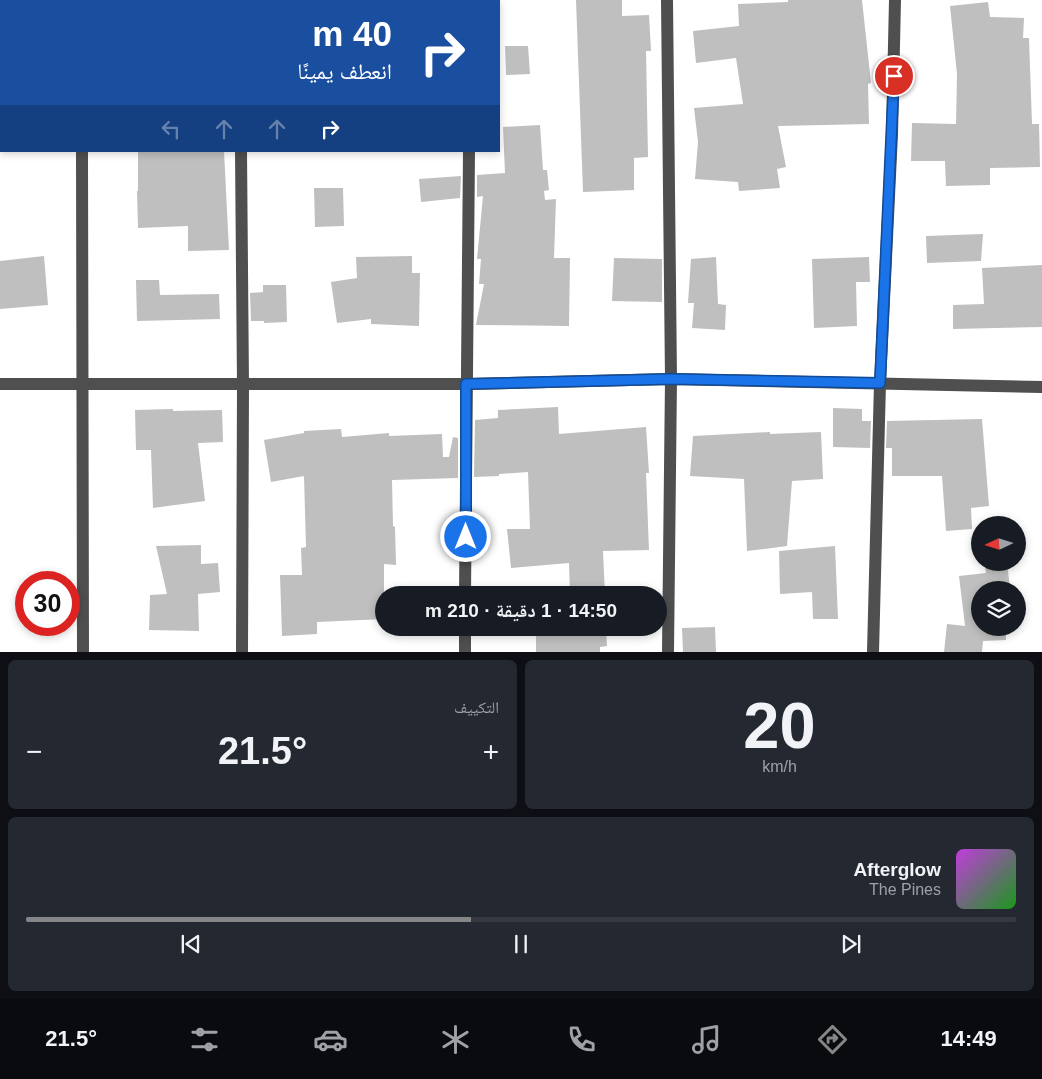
<!DOCTYPE html>
<html lang="ar">
<meta charset="utf-8">
<style>
body{margin:0;font-family:Helvetica,"Noto Naskh Arabic",sans-serif;background:#242831;color:#f1f3f6;direction:rtl;height:100vh;display:flex;flex-direction:column;font-size:19px;white-space:nowrap}
*{box-sizing:border-box;margin:0}
p{font-size:16px;color:#9ea1a6}
.icon{flex:none;width:28px;height:28px;fill:none;stroke:currentColor;stroke-width:2;stroke-linecap:round;stroke-linejoin:round}
.map{position:relative;height:652px;overflow:hidden;direction:ltr}
.sheet{display:flex;flex-direction:column;gap:8px;padding:8px;background:#0d0f14;flex:1}
.sheet>*{flex:none}
.banner{position:absolute;left:0px;top:0px;width:500px;height:152px;box-shadow:0 2px 8px #0003;direction:rtl;background:#1a4fa0;color:#fff;overflow:hidden}
.needle{width:32px;rotate:266deg}
.controls{position:absolute;left:971px;top:516px;display:grid;gap:10px}
.controls a{display:grid;place-items:center;width:55px;height:55px;border-radius:50%;background:#171b24;box-shadow:0 2px 8px #0003;font-size:25px}
.speed{position:absolute;left:15px;top:571px;display:flex;gap:10px;font-size:25px;font-weight:700;text-align:center}
.speed>*{display:grid;place-content:center;width:65px;height:65px;border-radius:50%;background:#171b24;box-shadow:0 2px 8px #0003;line-height:1}
.speed .limit{border:8px solid #d22;background:#fff;color:#111}
.pin{position:absolute;display:grid;place-items:center;width:42px;height:42px;color:#fff;margin:-21px;border:2px solid #fff;border-radius:50%;box-shadow:0 1px 5px #0007}
.me{position:absolute;width:55px;margin:-28px;rotate:0deg;stroke-linejoin:round;filter:drop-shadow(0 0 4px #0008)}
.turn{display:flex;align-items:center;gap:18px;height:105px;padding:0 25px;font-size:22px}
.turn .icon{width:65px;height:65px;stroke-width:2.5}
.turn b{display:block;font-size:35px;line-height:42px}
.lanes{display:flex;align-items:center;height:48px;padding:0 25px;background:#0003;justify-content:center;gap:25px;direction:ltr}
.lanes .off{opacity:.35}
.big{font-size:38px;font-weight:700;line-height:1.1}
.sheet .card{flex:1;display:flex;flex-direction:column;justify-content:center;gap:8px;min-width:0;padding:0 18px;border-radius:8px;background:#242831}
.sheet .dial{align-items:center;gap:0}
.dial b{font-size:65px;line-height:1}
.song{display:flex;align-items:center;gap:15px}
.cover{width:60px;height:60px;border-radius:8px;background:linear-gradient(135deg,hsl(290 70% 55%),hsl(120 70% 35%))}
.played{height:5px;border-radius:2px;background:linear-gradient(90deg,#858687 45%,#363941 45%)}
.keys{display:flex;justify-content:space-around;direction:ltr}
.heat{display:flex;justify-content:space-between;align-items:center;font-size:28px;direction:ltr}
.sheet .tiles{flex:1;display:grid;gap:8px;grid-template-columns:1fr 1fr}
.card:last-child{grid-column:span 2}
.trip{position:absolute;left:375px;top:586px;width:292px;height:50px;border-radius:25px;background:#171b24;box-shadow:0 2px 8px #0003;font-weight:700;line-height:50px;text-align:center;direction:rtl}
.menu{display:flex;height:80px;justify-content:space-around;align-items:center;background:#090b0e;color:#9ea1a6}
.menu .icon{width:35px;height:35px}
.menu .on{color:#858687}
.menu b{font-size:22px;color:#f1f3f6}
.map>svg:first-child{display:block}
.building{fill:#bfbfbf}
.lines{fill:none;stroke-linecap:round;stroke-linejoin:round}
.minor{stroke:#4f4f4f;stroke-width:12}
.route-casing{stroke:#114b97;stroke-width:12}
.route{stroke:#1a73e8;stroke-width:9}
</style>
<div class="map">
<svg width="1042" height="652" viewBox="0 0 1042 652">
<rect width="100%" height="100%" fill="#fff"/>
<g class="building">
<polygon points="576,0 622,0 622,16 649,15 651,51 646,51 648,157 634,158 634,190 583,192"/>
<polygon points="788,0 862,0 871,83 868,84 869,124 778,126 786,167 777,169 780,188 739,191 738,182 695,179 698,142 694,108 743,104 736,58 696,63 693,31 739,26 738,4 788,2"/>
<polygon points="988,2 990,17 1024,18 1023,38 1029,38 1032,124 1039,124 1040,167 990,168 990,185 946,186 945,161 911,161 912,123 956,124 957,74 950,6"/>
<polygon points="505,46 528,46 530,74 506,75"/>
<polygon points="540,125 543,170 547,170 549,190 544,191 545,200 556,199 554,258 570,258 569,326 476,325 484,284 479,284 481,259 477,259 483,196 477,197 477,175 505,173 503,127"/>
<polygon points="138,151 224,151 229,250 188,251 188,226 138,228 137,191 138,191"/>
<polygon points="461,176 460,198 421,202 419,179"/>
<polygon points="314,188 343,188 344,226 315,227"/>
<polygon points="983,234 981,261 927,263 926,236"/>
<polygon points="44,256 48,305 0,309 0,261"/>
<polygon points="412,256 412,273 420,273 419,326 371,324 371,319 337,323 331,282 357,278 356,257"/>
<polygon points="716,257 718,304 726,305 725,330 692,328 694,303 688,303 691,259"/>
<polygon points="869,257 870,282 856,282 857,326 814,328 812,259"/>
<polygon points="614,258 662,259 662,302 612,301"/>
<polygon points="1042,265 1042,327 953,329 953,305 984,304 982,268"/>
<polygon points="136,280 159,280 160,295 219,294 220,319 137,321"/>
<polygon points="263,285 286,285 287,322 264,323 264,321 251,321 250,293 263,292"/>
<polygon points="558,407 559,434 646,427 649,473 646,473 649,550 603,551 605,595 570,595 569,563 511,568 507,529 530,529 528,472 499,474 499,476 474,477 475,420 498,418 498,410"/>
<polygon points="833,408 862,409 862,421 871,421 870,448 833,447"/>
<polygon points="173,409 173,411 222,410 223,442 198,443 205,501 153,508 151,450 136,450 135,410"/>
<polygon points="982,419 989,506 971,508 972,529 946,531 942,476 892,476 892,448 886,448 887,421"/>
<polygon points="341,429 342,437 389,433 389,436 442,434 443,457 449,457 453,437 458,438 458,478 392,480 393,526 395,527 396,565 384,564 384,619 317,622 317,634 282,636 280,575 302,575 301,548 306,547 304,476 271,482 264,440 304,433 304,431"/>
<polygon points="770,432 770,434 821,432 823,479 792,481 787,546 747,551 744,479 690,476 693,436"/>
<polygon points="201,545 201,564 218,563 220,592 198,594 199,631 149,630 150,595 167,594 156,546"/>
<polygon points="835,546 838,619 813,619 812,592 780,594 779,551"/>
<polygon points="984,562 1007,562 1010,588 1004,589 1004,590 980,590 980,628 1006,628 1006,640 983,641 982,652 944,652 947,624 965,626 959,576 986,573"/>
<polygon points="715,627 716,652 683,652 682,628"/>
<polygon points="536,628 606,628 607,646 600,647 600,652 536,652"/>
</g>
<g class="lines">
<g class="minor">
<polyline points="239,0 239,1"/>
<polyline points="667,0 671,379 668,652"/>
<polyline points="83,1 83,0"/>
<polyline points="470,1 470,0"/>
<polyline points="82,151 83,652"/>
<polyline points="241,151 243,385 242,652"/>
<polyline points="0,384 467,384 671,379 1042,387"/>
<polyline points="465,595 469,151"/>
<polyline points="465,652 465,628"/>
<polyline points="873,652 880,383 892,134 895,0"/>
</g>
</g>
<g class="lines">
<defs>
<polyline id="route" points="466,537 466,384 671,379 880,383 894,76"/>
</defs>
<use href="#route" class="route-casing"/>
<use href="#route" class="route"/>
</g>
</svg>
<div class="controls">
<a><svg class="needle" viewBox="-14 -14 28 28"><path d="M0-13l5 13h-10z" fill="#e53935"/><path d="M0 13l5-13h-10z" fill="#9ea1a6"/></svg></a>
<a><svg class="icon" aria-label="layers" viewBox="0 0 24 24"><path d="M12 4l9 5-9 5-9-5zM3 14l9 5 9-5"/></svg></a>
</div>
<div class="speed"><div class="limit">30</div></div>
<div class="pin" style="left:894px;top:76px;background:#d93025"><svg class="icon" aria-label="arrive" viewBox="0 0 24 24"><path d="M6 21V4h12l-3 4 3 4H6"/></svg></div>
<svg class="me" style="left:466px;top:537px" viewBox="-20 -20 40 40"><circle r="17" fill="#1a73e8" stroke="#fff" stroke-width="3"/><path d="M0-11L8 9 0 5-8 9z" fill="#fff"/></svg>
<div class="trip">14:50 · 1 دقيقة · 210 m</div>
<div class="banner">
<div class="turn"><svg class="icon" aria-label="right" viewBox="0 0 24 24"><path d="M7 20v-9h11M14 6l5 5-5 5"/></svg><div><b>40 m</b>انعطف يمينًا</div></div>
<div class="lanes"><svg class="icon off" aria-label="left" viewBox="0 0 24 24"><path d="M17 20v-9H6M10 6l-5 5 5 5"/></svg><svg class="icon off" aria-label="ahead" viewBox="0 0 24 24"><path d="M12 20V5M6 11l6-6 6 6"/></svg><svg class="icon off" aria-label="ahead" viewBox="0 0 24 24"><path d="M12 20V5M6 11l6-6 6 6"/></svg><svg class="icon" aria-label="right" viewBox="0 0 24 24"><path d="M7 20v-9h11M14 6l5 5-5 5"/></svg></div>
</div>
</div>
<section class="sheet">
<div class="tiles">
<div class="card dial"><b>20</b><p>km/h</p></div>
<div class="card"><p>التكييف</p>
<div class="heat"><a>−</a><b class="big">21.5°</b><a>+</a></div>
</div>
<div class="card">
<div class="song"><i class="cover"></i><div><b>Afterglow</b><p>The Pines</p></div></div>
<div class="played"></div>
<div class="keys"><svg class="icon" aria-label="previous" viewBox="0 0 24 24"><path d="M18 5L8 12l10 7zM5 5v14"/></svg><svg class="icon" aria-label="pause" viewBox="0 0 24 24"><path d="M8 5v14M16 5v14"/></svg><svg class="icon" aria-label="next" viewBox="0 0 24 24"><path d="M6 5l10 7-10 7zM19 5v14"/></svg></div>
</div>
</div>
</section>
<nav class="menu">
<b>14:49</b>
<svg class="icon on" aria-label="directions" viewBox="0 0 24 24"><path d="M12 3l9 9-9 9-9-9zM9 14v-3h6M13 9l2 2-2 2"/></svg>
<svg class="icon" aria-label="music" viewBox="0 0 24 24"><path d="M9 18V5l10-2v13"/><circle cx="6" cy="18" r="3"/><circle cx="16" cy="16" r="3"/></svg>
<svg class="icon" aria-label="phone" viewBox="0 0 24 24"><path d="M5 4h4l2 5-3 2q2 4 5 5l2-3 5 2v4C11 20 4 13 5 4z"/></svg>
<svg class="icon" aria-label="climate" viewBox="0 0 24 24"><path d="M12 3v18M4 7l16 10M4 17L20 7"/></svg>
<svg class="icon" aria-label="car" viewBox="0 0 24 24"><path d="M5 17H2v-5l4-1 3-4h7l3 4 3 1v5h-3M9 17h6M6 11h13"/><circle cx="7" cy="17" r="2"/><circle cx="17" cy="17" r="2"/></svg>
<svg class="icon" aria-label="filters" viewBox="0 0 24 24"><path d="M4 7h16M4 17h16"/><circle cx="9" cy="7" r="2"/><circle cx="15" cy="17" r="2"/></svg>
<b>21.5°</b>
</nav>
